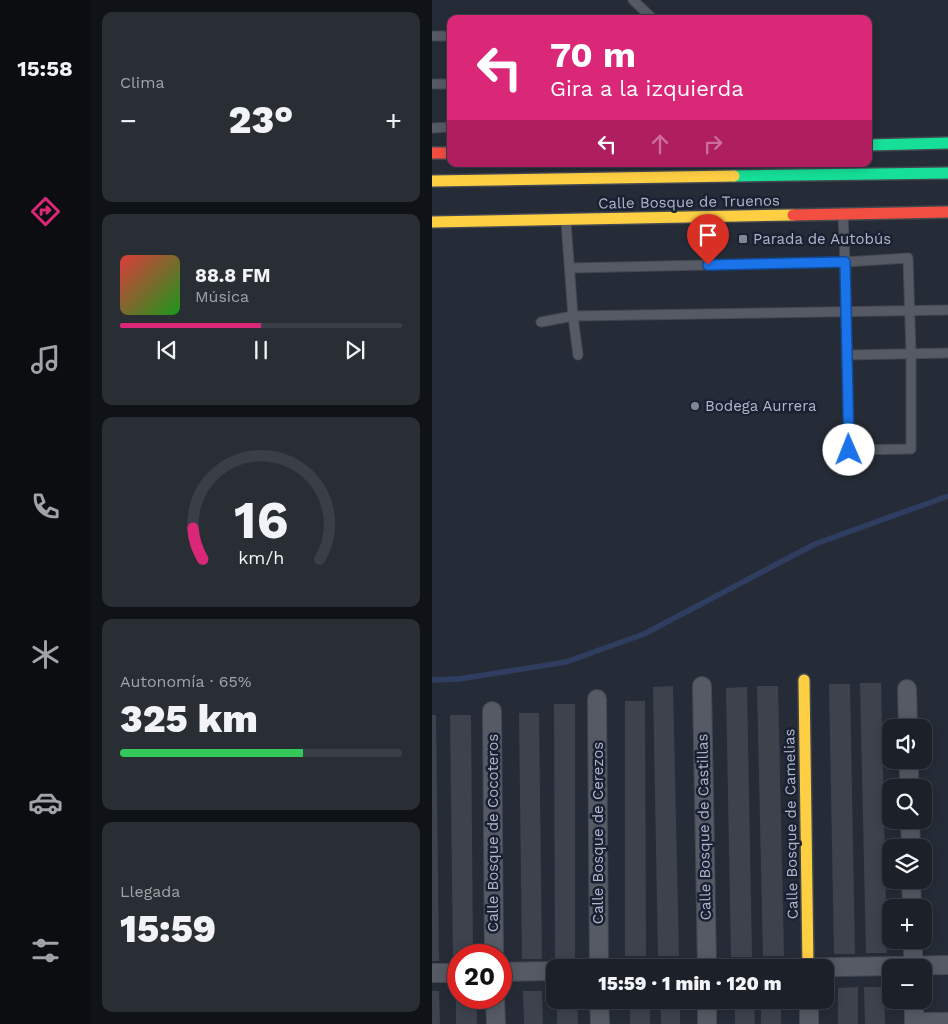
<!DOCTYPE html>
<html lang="es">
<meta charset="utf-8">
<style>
body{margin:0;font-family:"Work Sans",sans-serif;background:#292e35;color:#f1f3f6;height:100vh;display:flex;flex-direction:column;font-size:19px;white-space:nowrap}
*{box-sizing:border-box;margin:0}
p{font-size:16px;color:#a0a3a8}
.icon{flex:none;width:28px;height:28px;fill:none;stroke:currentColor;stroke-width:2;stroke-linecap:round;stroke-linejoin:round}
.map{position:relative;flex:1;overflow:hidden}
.details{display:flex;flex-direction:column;gap:12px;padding:12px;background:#0f1217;width:342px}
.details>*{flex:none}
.top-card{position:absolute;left:15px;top:15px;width:425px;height:152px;border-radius:10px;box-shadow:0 2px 12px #0003,0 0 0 1px #3a3e46;background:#db2777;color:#fff;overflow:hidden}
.buttons{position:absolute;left:450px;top:719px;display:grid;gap:10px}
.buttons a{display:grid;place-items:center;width:50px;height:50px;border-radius:10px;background:#1c2129;box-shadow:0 2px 12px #0003,0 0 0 1px #3a3e46;font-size:25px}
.speed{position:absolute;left:15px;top:944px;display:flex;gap:10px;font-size:25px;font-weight:700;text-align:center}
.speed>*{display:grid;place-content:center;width:65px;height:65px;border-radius:50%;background:#1c2129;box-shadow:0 2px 12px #0003,0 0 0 1px #3a3e46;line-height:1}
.speed .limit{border:8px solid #d22;background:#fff;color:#111}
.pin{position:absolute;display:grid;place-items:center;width:42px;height:42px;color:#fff;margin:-51px -21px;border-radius:50% 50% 50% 0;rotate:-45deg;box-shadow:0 0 5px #0007}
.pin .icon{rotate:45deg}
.me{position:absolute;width:55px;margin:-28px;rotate:359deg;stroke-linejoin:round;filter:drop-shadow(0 0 4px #0008)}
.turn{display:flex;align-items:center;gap:18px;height:105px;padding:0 20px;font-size:22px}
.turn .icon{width:65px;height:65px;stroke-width:2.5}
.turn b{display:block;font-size:35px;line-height:42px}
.lanes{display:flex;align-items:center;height:48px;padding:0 20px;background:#0003;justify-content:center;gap:25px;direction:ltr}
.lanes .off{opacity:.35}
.big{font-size:38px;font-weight:800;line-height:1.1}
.details .tile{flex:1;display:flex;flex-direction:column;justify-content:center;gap:8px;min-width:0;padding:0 18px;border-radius:10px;background:#292e35}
.details .dial{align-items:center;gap:0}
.dial svg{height:130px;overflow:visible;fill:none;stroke:#3a3e46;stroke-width:7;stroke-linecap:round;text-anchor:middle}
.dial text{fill:#f1f3f6;stroke:none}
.song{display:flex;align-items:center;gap:15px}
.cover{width:60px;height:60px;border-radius:8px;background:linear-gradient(135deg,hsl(0 70% 55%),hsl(120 70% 35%))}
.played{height:5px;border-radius:2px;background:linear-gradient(90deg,#db2777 50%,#3a3e46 50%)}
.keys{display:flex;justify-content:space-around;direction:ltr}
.heat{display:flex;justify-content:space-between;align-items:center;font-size:28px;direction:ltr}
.charge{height:8px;border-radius:4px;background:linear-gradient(90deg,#34c759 65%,#3a3e46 0)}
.trip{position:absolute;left:114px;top:959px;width:288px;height:50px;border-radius:10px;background:#1c2129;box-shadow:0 2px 12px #0003,0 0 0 1px #3a3e46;font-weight:800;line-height:50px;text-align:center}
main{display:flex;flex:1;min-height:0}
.menu{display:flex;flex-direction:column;width:90px;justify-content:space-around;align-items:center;background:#0b0d10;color:#a0a3a8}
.menu .icon{width:35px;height:35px}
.menu .current{color:#db2777}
.menu b{font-size:22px;color:#f1f3f6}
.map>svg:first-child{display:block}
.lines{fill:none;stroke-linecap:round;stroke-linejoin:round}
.stream{stroke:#2f3e60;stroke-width:5.5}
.building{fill:#3e424d}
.lane-casing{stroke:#434750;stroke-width:11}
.street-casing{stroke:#434750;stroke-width:20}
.fast-casing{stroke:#434750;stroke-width:14}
.slow-casing{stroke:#434750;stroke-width:14}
.jam-casing{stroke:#434750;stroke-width:14}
.lane{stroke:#565a64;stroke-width:9}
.street{stroke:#565a64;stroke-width:18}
.fast{stroke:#16e098;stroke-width:11}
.slow{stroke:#ffcf43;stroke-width:11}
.jam{stroke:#f24e42;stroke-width:11}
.route-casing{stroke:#114b97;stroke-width:12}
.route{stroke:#1a73e8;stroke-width:9}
.poi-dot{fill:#7f8696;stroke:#192132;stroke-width:2}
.labels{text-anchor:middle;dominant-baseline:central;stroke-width:5;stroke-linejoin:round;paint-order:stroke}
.street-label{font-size:15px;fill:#afb6c9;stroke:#192132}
.poi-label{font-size:15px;fill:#afb6c9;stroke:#192132;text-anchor:start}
</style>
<main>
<nav class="menu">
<b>15:58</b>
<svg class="icon current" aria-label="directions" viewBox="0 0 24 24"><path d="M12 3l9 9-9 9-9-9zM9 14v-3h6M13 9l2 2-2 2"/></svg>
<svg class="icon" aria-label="music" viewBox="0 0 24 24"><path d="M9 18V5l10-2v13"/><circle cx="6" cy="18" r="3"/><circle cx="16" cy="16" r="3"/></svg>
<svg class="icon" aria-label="phone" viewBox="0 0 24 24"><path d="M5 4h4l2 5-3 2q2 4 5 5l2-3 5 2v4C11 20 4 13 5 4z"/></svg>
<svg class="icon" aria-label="climate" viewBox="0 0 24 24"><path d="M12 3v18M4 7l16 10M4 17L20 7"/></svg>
<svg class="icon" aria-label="car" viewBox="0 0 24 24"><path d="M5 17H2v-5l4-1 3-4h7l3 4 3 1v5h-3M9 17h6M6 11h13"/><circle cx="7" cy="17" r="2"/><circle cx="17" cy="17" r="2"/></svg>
<svg class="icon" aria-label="filters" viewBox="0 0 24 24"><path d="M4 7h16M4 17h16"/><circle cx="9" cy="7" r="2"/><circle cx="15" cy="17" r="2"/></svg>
</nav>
<section class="details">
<div class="tile"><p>Clima</p>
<div class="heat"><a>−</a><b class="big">23°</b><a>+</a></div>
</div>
<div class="tile">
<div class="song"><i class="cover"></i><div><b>88.8 FM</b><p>Música</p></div></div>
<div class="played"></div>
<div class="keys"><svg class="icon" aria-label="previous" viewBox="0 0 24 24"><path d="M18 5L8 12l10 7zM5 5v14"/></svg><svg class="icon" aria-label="pause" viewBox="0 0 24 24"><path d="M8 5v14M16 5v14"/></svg><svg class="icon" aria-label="next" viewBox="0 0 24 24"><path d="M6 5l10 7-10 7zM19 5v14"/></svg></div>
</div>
<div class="tile dial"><svg viewBox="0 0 100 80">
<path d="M14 69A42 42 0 1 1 86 69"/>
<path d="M14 69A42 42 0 0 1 8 50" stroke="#db2777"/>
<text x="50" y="56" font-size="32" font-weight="700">16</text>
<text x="50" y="72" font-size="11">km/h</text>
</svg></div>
<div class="tile"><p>Autonomía · 65%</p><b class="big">325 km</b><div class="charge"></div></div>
<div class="tile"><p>Llegada</p><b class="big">15:59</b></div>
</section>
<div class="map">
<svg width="516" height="1024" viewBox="0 0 516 1024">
<rect width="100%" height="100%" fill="#262c37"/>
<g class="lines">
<polyline class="stream" points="0,680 27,679 134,662 212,634 383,544 516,496"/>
</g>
<g class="building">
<polygon points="428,683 449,683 455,953 434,953"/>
<polygon points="397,684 418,684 423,954 402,954"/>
<polygon points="241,686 247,956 226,956 221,687"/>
<polygon points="325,686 346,686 352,956 331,956"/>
<polygon points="315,687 320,957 299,957 294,688"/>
<polygon points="193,701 213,701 214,956 193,956"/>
<polygon points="122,704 143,704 143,959 123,959"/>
<polygon points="87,713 107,713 110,959 90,959"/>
<polygon points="0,715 4,715 7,961 0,961"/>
<polygon points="18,715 39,715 41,955 26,955 26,961 21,961"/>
<polygon points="426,987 426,1024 406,1024 406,988"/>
<polygon points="432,987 452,987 453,1024 433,1024"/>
<polygon points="0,991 7,991 8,1024 0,1024"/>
<polygon points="24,991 26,991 26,998 44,998 45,1024 24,1024"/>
<polygon points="91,991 110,991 111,1024 92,1024"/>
<polygon points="125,1000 145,1000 146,1024 125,1024"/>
<rect x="198" y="1000" width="20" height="24"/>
<polygon points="228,1000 248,1000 248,1024 229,1024"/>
<polygon points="303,1000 322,1000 323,1024 303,1024"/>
<rect x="329" y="1000" width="20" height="24"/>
</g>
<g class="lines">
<defs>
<g id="lane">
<polyline points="201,0 221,19"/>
<polyline points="0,36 19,36"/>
<polyline points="0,84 19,84"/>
<polyline points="0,128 19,127"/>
<polyline points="134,222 141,316 146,355"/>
<polygon points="476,258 479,354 479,449 417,450 413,262"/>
<polyline points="138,268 413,262 411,214"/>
<polyline points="109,322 141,316 516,310"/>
<polyline points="416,355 516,353"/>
</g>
<g id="street">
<polyline points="270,686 275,968"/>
<polyline points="475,689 476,728"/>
<polyline points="165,699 167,968"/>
<polyline points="60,711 62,955"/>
<polyline points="477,760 477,788"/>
<polyline points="478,820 479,848"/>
<polyline points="479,880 480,908"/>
<polyline points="481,940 481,968"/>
<polyline points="353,968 516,965"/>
<polyline points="69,972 122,971"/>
<polyline points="0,973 26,973"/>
<polyline points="63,998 64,1024"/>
<polyline points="167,1000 168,1024"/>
<polyline points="275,1000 275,1024"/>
<polyline points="377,1000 377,1024"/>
<polyline points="482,1000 482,1024"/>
<polyline points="482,1022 516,1022"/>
</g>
<g id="fast">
<polyline points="436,145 516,143"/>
<polyline points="302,176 516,173"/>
</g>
<g id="slow">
<polyline points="0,181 302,176"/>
<polyline points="0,222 361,215"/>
<polyline points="372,680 376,968"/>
</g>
<g id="jam">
<polyline points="0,153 19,153"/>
<polyline points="361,215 516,212"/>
</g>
</defs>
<use href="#lane" class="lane-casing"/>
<use href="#street" class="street-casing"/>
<use href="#fast" class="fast-casing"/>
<use href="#slow" class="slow-casing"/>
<use href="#jam" class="jam-casing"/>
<use href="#lane" class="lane"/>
<use href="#street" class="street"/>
<use href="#fast" class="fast"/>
<use href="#slow" class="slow"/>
<use href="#jam" class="jam"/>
</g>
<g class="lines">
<defs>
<polyline id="route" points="276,265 413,262 417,450"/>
</defs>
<use href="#route" class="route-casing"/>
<use href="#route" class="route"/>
</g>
<g class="poi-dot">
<rect x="306" y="234" width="10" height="10" rx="2.5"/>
<circle cx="263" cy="406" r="5"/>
</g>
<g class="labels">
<g class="street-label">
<text transform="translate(257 202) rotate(-1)">Calle Bosque de Truenos</text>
<text transform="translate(359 824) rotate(-91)">Calle Bosque de Camelias</text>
<text transform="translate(272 827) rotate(-91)">Calle Bosque de Castillas</text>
<text transform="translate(61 833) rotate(-90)">Calle Bosque de Cocoteros</text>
<text transform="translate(166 833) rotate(-90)">Calle Bosque de Cerezos</text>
</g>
<g class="poi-label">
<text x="321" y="239">Parada de Autobús</text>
<text x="273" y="406">Bodega Aurrera</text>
</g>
</g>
</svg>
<div class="buttons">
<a><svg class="icon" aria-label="sound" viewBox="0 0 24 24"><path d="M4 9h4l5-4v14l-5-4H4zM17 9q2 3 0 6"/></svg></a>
<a><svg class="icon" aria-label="search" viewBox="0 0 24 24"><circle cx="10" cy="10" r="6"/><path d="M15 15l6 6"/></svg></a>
<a><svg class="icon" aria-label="layers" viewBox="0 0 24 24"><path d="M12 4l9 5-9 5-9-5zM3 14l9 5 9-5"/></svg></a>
<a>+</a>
<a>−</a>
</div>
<div class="speed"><div class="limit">20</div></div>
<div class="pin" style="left:276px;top:265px;background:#d93025"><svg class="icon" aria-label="arrive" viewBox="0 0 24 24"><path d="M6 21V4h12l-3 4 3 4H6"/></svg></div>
<svg class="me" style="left:417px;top:450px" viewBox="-20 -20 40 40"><circle r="19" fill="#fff"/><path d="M0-13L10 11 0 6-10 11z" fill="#1a73e8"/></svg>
<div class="trip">15:59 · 1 min · 120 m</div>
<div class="top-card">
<div class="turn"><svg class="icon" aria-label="left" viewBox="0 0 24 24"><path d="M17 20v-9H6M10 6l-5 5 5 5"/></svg><div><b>70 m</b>Gira a la izquierda</div></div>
<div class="lanes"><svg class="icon" aria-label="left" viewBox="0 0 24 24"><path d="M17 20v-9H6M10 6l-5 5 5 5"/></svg><svg class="icon off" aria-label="ahead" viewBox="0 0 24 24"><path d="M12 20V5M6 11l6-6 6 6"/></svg><svg class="icon off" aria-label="right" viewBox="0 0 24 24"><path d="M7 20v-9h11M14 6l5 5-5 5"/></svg></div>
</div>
</div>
</main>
